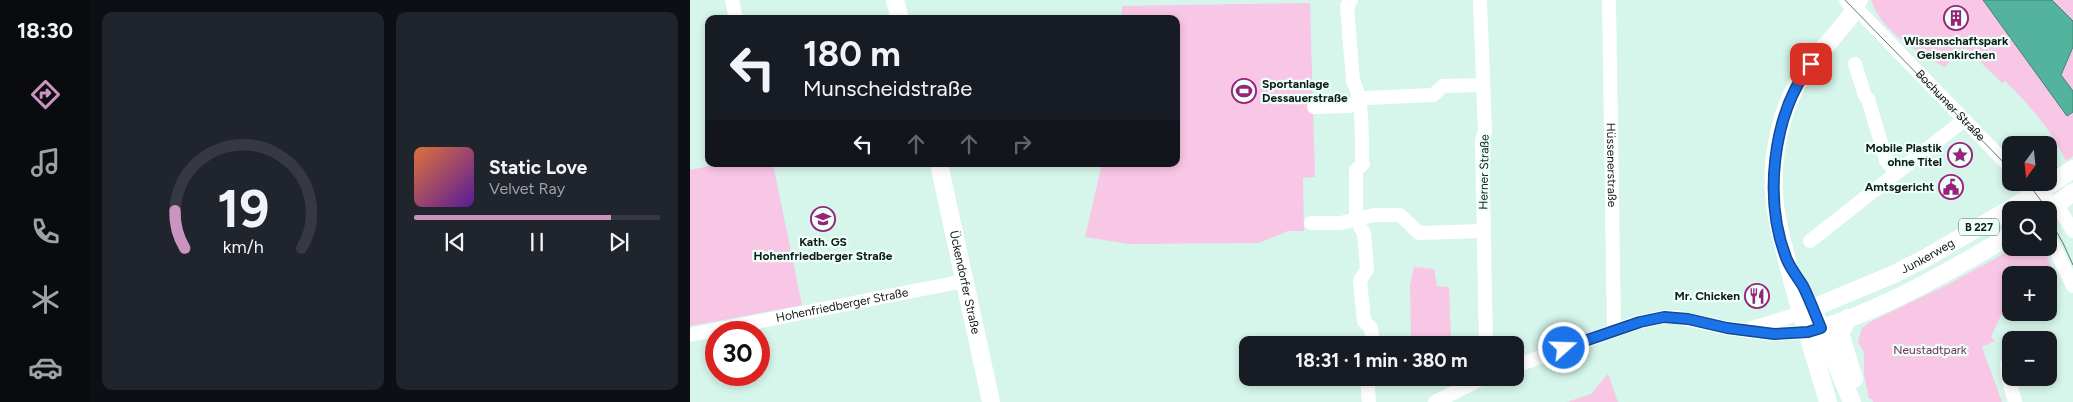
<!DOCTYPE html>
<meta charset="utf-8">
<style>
body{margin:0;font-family:Figtree,sans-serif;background:#20242c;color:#f1f3f6;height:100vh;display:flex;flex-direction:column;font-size:19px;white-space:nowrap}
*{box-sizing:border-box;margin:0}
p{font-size:16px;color:#9ea1a6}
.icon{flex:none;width:28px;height:28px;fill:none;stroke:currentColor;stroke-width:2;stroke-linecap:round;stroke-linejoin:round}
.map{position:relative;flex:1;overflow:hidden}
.panel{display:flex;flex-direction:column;gap:12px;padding:12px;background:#0d0f14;width:600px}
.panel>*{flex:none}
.top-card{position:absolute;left:15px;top:15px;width:475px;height:152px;border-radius:10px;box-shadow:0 2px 8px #0003;background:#171b24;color:#f1f3f6;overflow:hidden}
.needle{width:32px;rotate:195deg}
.buttons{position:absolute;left:1312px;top:136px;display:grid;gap:10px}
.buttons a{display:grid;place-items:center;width:55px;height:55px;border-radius:10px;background:#171b24;box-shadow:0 2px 8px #0003;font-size:25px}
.speed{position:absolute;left:15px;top:321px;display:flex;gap:10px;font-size:25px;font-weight:700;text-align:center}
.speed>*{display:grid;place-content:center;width:65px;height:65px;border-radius:50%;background:#171b24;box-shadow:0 2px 8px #0003;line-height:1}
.speed .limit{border:8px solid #d22;background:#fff;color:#111}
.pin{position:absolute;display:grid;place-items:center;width:42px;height:42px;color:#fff;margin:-21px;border-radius:10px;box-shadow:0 2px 8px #0006}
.me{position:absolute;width:55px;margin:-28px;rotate:70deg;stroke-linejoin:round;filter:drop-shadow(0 0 4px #0008)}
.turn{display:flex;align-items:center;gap:18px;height:105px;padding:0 15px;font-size:22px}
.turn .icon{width:65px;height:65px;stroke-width:2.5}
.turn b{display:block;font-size:35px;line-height:42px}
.lanes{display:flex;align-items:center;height:48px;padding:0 15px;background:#0003;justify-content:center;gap:25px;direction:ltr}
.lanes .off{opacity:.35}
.panel .tile{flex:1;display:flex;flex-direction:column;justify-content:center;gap:8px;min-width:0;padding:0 18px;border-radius:10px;background:#20242c}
.panel .dial{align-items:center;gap:0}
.dial svg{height:130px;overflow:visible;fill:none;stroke:#363941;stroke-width:7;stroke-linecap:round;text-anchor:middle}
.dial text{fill:#f1f3f6;stroke:none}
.song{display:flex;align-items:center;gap:15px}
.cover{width:60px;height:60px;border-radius:8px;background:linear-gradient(135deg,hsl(20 70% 55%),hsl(270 70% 35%))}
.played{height:5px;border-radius:2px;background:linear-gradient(90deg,#ca94be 80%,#363941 80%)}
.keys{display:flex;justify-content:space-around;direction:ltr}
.panel .tiles{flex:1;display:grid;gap:12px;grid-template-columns:repeat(2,1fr)}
.trip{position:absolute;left:549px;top:336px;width:285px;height:50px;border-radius:10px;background:#171b24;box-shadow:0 2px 8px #0003;font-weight:700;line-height:50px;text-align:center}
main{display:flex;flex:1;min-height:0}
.tab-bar{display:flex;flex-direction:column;width:90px;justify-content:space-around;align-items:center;background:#090b0e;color:#9ea1a6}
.tab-bar .icon{width:35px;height:35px}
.tab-bar .on{color:#ca94be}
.tab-bar b{font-size:22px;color:#f1f3f6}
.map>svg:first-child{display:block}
.green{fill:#f9c7e6}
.water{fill:#54b39c;stroke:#408574}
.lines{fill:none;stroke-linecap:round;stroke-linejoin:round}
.minor{stroke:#fff;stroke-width:14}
.major{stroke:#fff;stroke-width:18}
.tram{stroke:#647771;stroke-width:1}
.route-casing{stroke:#114b97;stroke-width:12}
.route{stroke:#1a73e8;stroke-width:9}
.labels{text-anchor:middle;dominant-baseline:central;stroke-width:4.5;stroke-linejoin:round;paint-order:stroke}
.shield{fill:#ecfff9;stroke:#525f5c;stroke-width:1}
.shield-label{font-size:11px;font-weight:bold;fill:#101b18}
.poi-label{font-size:12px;font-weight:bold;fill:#101b18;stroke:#ecfff9;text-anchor:end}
.street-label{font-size:12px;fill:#101b18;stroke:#ecfff9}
.park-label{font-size:12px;fill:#792b61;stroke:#ecfff9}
</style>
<main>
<nav class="tab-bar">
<b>18:30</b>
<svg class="icon on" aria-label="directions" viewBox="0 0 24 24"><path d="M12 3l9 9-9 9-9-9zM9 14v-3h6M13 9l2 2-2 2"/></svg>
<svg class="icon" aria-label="music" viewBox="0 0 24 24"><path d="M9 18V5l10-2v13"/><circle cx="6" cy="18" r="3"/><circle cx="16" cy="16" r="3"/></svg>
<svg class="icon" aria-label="phone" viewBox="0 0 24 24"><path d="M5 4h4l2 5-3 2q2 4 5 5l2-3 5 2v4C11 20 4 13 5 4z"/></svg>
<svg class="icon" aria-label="climate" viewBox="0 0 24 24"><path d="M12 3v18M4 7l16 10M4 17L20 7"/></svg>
<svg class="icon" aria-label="car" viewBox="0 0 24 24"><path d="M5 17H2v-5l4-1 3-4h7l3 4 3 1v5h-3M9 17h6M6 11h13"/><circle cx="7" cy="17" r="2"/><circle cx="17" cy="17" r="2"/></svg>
</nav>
<section class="panel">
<div class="tiles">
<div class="tile dial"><svg viewBox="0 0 100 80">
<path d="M14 69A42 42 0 1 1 86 69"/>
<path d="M14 69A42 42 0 0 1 8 46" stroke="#ca94be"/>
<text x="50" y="56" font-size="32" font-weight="700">19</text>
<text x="50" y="72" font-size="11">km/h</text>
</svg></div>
<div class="tile">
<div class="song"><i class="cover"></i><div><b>Static Love</b><p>Velvet Ray</p></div></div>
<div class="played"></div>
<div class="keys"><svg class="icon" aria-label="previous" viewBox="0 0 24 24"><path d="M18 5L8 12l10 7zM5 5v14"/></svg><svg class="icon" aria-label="pause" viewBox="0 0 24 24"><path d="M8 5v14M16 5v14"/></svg><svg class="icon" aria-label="next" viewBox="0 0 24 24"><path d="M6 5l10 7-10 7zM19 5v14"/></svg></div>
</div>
</div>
</section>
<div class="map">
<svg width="1383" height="402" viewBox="0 0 1383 402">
<rect width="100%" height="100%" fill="#d6f5eb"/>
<g class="green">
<path d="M1181,0H1383V156L1376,161C1362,130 1339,105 1315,81L1312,83L1276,48L1254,67C1227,52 1191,31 1181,0Z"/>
<polygon points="620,3 625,177 613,178 614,231 598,231 569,243 439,244 395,237 412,164 486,164 486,19 431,19 432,6"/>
<polygon points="29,164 83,164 112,305 0,326 0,170"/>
<polygon points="1324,248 1353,248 1367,278 1359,281 1359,275 1321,275 1321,294 1301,337 1305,341 1292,347 1312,402 1183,402 1182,399 1179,399 1174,374 1174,352 1168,342 1172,328 1180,322 1257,285"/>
<polygon points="724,267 744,269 747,286 759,287 761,340 753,345 723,345 721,340 720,285"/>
<polygon points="918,374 928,402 877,402 901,394"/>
</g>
<polygon class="water" points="1293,0 1362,0 1383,21 1383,47 1371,75 1383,91 1383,112 1377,116"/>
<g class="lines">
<g class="minor">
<polyline points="42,0 46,19"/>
<path d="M661,0L657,6L663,81C673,99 672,137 672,159"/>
<polyline points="790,0 795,132 792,141 796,345"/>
<path id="s1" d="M919,0L924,331"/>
<path id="s2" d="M1171,0L1166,8L1321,168"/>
<polyline points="1165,64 1175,96 1178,99 1196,160 1206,173"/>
<polyline points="624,107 659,106 676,98 743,95 753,86 793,85"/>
<polyline points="673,164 666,170 666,219 674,234 677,269 670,281 674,321 681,328 683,345"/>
<polyline points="1335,182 1346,194 1367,205 1383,231"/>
<polyline points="1346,194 1348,210"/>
<polyline points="621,223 651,223 684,215 710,215 729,233 793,231"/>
<polyline points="1359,236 1383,286"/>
<polyline points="1120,241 1274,120"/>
<polyline points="1059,329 1111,313"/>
<path id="s3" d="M0,335L274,281"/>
<polyline points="1317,364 1318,377 1325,402"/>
<polyline points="825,366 949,322 975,317 986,317 1037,328 1083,334 1118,332"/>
<polyline points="677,378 679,402"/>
<polyline points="745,402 793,378"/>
</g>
<g class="major">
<polyline points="205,0 210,19"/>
<path id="s4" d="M249,164L301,402"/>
<polyline points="1359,210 1383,192"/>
<path id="s5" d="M1111,313L1204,274L1232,260L1346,194L1383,169"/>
<polyline points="1158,318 1152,330 1151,336 1164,379"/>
<polyline points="1127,319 1162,402"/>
<path d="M1118,332C1186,314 1260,271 1321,235"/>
<path d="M1138,402C1125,356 1109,310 1098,264C1093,244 1087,225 1085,204C1080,166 1088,121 1106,86C1121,57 1148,36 1166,8L1158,0"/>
</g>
<g class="tram">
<polyline points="1155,0 1321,170"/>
<polyline points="1337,182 1358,210"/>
<polyline points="1359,219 1373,243 1383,265"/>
</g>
</g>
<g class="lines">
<defs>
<path id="route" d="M874,348L950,322L974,317L998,319L1037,328L1084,334L1118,332L1131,328C1125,314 1120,300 1113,286C1108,278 1101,269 1097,260C1073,200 1082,115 1121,64"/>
</defs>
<use href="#route" class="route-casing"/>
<use href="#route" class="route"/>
</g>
<defs>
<symbol id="building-ring" viewBox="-11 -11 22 22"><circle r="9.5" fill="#ecfff9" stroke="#9a217a" stroke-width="1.5"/><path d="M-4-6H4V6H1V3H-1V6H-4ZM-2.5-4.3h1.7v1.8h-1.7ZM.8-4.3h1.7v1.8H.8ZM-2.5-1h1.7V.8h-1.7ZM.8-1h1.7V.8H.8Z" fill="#9a217a"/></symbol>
<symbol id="stadium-ring" viewBox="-11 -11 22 22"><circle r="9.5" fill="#ecfff9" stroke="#9a217a" stroke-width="1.5"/><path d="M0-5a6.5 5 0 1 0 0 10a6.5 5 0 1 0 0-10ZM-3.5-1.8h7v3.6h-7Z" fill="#9a217a"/></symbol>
<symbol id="sight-ring" viewBox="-11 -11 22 22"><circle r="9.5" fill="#ecfff9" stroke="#9a217a" stroke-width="1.5"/><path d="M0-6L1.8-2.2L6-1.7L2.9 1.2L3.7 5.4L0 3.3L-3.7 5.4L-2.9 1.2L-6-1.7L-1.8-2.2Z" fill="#9a217a"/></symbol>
<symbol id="civic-ring" viewBox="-11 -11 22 22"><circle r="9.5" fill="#ecfff9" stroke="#9a217a" stroke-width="1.5"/><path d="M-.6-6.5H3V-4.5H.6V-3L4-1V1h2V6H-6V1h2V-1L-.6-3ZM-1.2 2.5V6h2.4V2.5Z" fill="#9a217a"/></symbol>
<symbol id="school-ring" viewBox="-11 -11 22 22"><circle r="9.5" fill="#ecfff9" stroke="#9a217a" stroke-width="1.5"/><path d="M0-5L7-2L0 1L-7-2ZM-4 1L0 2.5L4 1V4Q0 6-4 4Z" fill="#9a217a"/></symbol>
<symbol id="restaurant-ring" viewBox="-11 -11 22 22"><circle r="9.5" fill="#ecfff9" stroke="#9a217a" stroke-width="1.5"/><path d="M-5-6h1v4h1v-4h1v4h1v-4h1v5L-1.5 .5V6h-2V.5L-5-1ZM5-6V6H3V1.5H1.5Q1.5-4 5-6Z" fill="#9a217a"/></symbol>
</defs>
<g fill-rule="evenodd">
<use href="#building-ring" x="1252" y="4" width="28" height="28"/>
<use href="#stadium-ring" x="540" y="77" width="28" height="28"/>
<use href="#sight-ring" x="1256" y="141" width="28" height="28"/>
<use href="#civic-ring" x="1247" y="173" width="28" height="28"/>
<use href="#school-ring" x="119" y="205" width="28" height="28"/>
<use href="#restaurant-ring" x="1053" y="282" width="28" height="28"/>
</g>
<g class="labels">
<rect class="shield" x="1269" y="218.5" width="40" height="17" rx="4"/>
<g class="shield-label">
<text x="1289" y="227">B 227</text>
</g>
<g class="poi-label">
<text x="1266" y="41" text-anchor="middle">Wissenschaftspark<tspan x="1266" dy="14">Gelsenkirchen</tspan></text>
<text x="572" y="84" text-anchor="start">Sportanlage<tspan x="572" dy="14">Dessauerstraße</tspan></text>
<text x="1252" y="148">Mobile Plastik<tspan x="1252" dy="14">ohne Titel</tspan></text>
<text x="1244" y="187">Amtsgericht</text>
<text x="133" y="242" text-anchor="middle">Kath. GS<tspan x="133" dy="14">Hohenfriedberger Straße</tspan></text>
<text x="1050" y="296">Mr. Chicken</text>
</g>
<g class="street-label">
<text stroke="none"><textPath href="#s2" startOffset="145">Bochumer Straße</textPath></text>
<text stroke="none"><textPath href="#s1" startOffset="165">Hüssenerstraße</textPath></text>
<text transform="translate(794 172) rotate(-89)">Herner Straße</text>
<text stroke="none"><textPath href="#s5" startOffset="139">Junkerweg</textPath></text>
<text stroke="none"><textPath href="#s4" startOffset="121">Ückendorfer Straße</textPath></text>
<text stroke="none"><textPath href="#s3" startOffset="155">Hohenfriedberger Straße</textPath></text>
</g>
<g class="park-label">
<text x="1240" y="350">Neustadtpark</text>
</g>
</g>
</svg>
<div class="buttons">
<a><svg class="needle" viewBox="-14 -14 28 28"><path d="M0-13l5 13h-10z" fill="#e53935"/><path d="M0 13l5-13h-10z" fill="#9ea1a6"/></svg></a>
<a><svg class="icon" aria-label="search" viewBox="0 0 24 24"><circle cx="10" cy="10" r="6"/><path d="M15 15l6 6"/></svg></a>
<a>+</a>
<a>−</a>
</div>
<div class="speed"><div class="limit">30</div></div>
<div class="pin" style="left:1121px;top:64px;background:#d93025"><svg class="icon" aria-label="arrive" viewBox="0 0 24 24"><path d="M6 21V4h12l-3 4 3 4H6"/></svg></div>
<svg class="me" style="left:874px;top:348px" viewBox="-20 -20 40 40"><circle r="17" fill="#1a73e8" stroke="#fff" stroke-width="3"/><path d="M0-11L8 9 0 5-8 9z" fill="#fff"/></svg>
<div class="trip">18:31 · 1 min · 380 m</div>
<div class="top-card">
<div class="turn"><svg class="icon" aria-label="left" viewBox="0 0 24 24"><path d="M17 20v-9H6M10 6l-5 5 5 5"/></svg><div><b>180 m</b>Munscheidstraße</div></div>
<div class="lanes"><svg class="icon" aria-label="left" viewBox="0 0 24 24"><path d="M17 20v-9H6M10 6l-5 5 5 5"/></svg><svg class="icon off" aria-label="ahead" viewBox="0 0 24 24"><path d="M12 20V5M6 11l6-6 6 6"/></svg><svg class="icon off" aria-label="ahead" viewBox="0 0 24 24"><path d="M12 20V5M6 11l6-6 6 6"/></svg><svg class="icon off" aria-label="right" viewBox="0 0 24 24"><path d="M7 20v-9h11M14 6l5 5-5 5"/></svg></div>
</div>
</div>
</main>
